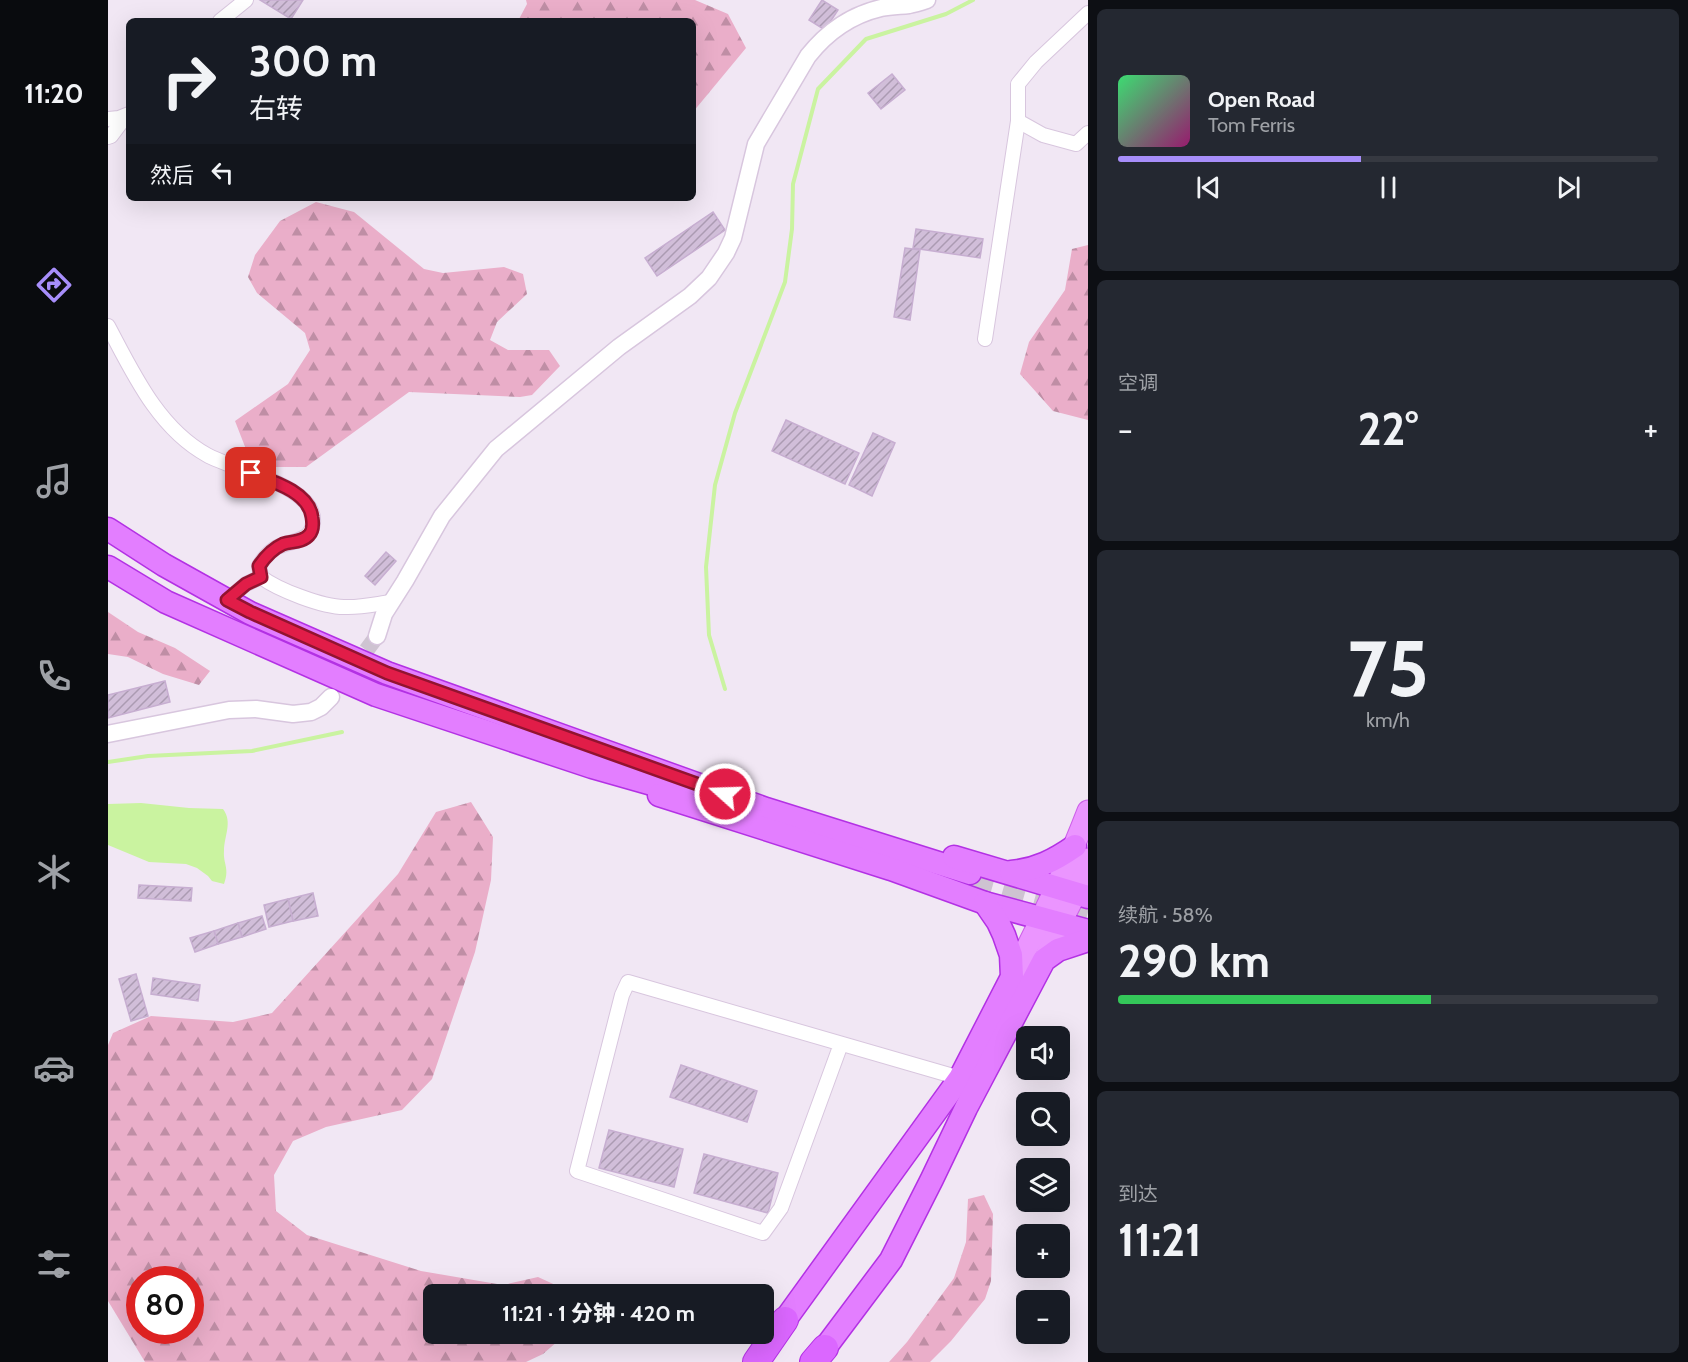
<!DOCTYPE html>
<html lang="zh">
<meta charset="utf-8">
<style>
body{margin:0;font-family:Cabin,"Noto Sans SC",sans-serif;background:#242831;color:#f1f3f6;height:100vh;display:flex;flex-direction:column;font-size:22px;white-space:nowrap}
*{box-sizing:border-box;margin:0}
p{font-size:20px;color:#9ea1a6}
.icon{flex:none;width:33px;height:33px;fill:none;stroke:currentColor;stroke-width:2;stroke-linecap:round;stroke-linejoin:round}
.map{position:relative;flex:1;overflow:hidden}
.details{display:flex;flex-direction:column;gap:9px;padding:9px;background:#0d0f14;width:600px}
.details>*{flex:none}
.banner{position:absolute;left:18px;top:18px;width:570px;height:183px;border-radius:9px;box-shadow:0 6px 24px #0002;background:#171b24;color:#f1f3f6;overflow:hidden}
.controls{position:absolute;left:908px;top:1026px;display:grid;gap:12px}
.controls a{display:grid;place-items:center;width:54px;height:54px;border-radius:9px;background:#171b24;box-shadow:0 6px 24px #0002;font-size:30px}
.speed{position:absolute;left:18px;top:1266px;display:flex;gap:12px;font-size:30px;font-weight:700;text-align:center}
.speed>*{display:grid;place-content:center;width:78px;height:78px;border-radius:50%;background:#171b24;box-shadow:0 6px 24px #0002;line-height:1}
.speed .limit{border:9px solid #d22;background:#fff;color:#111}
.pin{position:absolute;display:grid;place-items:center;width:51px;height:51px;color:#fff;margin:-26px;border-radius:12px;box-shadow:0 3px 9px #0006}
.me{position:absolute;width:66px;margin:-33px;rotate:290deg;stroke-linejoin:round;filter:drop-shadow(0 0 4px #0008)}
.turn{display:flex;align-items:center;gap:21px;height:126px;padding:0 24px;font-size:27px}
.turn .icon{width:78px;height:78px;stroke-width:2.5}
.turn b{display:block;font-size:42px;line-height:51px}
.then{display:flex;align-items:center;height:57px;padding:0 24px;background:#0003;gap:12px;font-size:22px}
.big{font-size:45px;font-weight:800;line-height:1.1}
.details .widget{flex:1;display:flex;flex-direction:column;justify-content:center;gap:9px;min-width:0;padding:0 21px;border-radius:9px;background:#242831}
.details .dial{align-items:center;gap:0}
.dial b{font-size:78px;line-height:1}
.song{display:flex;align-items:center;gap:18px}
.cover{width:72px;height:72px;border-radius:9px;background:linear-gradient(135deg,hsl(140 70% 55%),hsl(320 70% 35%))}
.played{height:6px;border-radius:3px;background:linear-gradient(90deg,#a78efa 45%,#363941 45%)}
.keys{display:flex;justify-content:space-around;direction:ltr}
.heat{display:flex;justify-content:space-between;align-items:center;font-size:33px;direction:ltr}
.charge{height:9px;border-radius:4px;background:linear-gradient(90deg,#34c759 58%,#363941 0)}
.trip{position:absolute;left:315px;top:1284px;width:351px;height:60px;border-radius:9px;background:#171b24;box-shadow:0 6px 24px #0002;font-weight:800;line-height:60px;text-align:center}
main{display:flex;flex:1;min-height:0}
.tabs{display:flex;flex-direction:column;width:108px;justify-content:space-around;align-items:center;background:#090b0e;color:#9ea1a6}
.tabs .icon{width:42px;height:42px}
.tabs .current{color:#a78efa}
.tabs b{font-size:27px;color:#f1f3f6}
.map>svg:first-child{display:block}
.forest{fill:url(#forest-firs);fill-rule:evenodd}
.water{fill:#caf3a0}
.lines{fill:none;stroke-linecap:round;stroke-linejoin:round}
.stream{stroke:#caf3a0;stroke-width:4}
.building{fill:url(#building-hatch);stroke:#c7aed1;stroke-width:1.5}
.tertiary-tunnel{stroke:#cec3d1;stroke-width:16;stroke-dasharray:16 8;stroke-linecap:butt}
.trunk-tunnel{stroke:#cec3d1;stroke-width:22;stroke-dasharray:22 11;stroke-linecap:butt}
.minor-casing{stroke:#d8c6de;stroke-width:16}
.tertiary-casing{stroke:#d8c6de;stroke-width:19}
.primary-casing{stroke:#cd60e9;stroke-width:23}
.trunk-casing{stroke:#b331e4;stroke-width:25}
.motorway-casing{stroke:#b331e4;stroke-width:28}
.minor{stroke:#fff;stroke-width:14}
.tertiary{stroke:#fff;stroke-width:16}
.primary{stroke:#eb95ff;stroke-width:21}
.trunk{stroke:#e37eff;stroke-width:22}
.motorway{stroke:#db67ff;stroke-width:26}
.route-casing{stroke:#92132f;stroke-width:15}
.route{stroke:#e11d48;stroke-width:10}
</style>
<main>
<nav class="tabs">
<b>11:20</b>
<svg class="icon current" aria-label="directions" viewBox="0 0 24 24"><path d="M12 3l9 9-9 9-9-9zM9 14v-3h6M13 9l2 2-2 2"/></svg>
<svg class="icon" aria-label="music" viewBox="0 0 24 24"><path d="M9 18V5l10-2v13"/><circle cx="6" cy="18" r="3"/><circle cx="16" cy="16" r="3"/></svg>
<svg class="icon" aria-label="phone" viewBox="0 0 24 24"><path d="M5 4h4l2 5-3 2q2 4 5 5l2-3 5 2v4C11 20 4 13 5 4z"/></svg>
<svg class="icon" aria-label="climate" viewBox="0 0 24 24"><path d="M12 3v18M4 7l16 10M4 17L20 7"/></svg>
<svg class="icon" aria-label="car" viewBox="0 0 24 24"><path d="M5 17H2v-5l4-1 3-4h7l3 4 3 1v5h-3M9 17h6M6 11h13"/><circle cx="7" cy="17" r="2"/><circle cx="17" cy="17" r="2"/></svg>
<svg class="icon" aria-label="filters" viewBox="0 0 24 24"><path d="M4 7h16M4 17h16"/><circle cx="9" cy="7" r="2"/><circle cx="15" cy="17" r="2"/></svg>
</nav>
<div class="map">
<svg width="980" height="1362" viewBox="0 0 980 1362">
<defs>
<pattern id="forest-firs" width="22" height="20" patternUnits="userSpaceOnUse" patternTransform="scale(1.5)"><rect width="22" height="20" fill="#eaaec9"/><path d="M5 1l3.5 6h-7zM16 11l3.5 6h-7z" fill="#bf8ea5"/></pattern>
<pattern id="building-hatch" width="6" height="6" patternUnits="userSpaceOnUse" patternTransform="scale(1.5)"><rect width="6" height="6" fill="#d1bed9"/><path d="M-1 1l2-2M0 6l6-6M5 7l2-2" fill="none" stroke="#ab9bb2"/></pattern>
</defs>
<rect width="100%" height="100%" fill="#f1e7f4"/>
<g class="forest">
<polygon points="418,0 587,0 620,14 638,48 585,112 585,21 410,21 419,4"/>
<polygon points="208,202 246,212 316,269 335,273 396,267 415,274 419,294 389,322 382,340 400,350 441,350 452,366 424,395 412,397 301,392 198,467 158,467 141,457 127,421 180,384 202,350 197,333 149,293 140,277 147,255 172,221"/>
<polygon points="980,245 980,420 945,411 912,374 921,342 957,290 964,249"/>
<polygon points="0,612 30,632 67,648 102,671 91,685 55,674 20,657 0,654"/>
<path d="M363,802L385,837L383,880L367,952L324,1079L294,1110L218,1127L185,1141L166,1175L168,1211L199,1235L313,1271L395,1285L430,1277L465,1293V1294H326V1334H458L435,1354L418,1362H37L0,1301V1045L5,1033L43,1016L125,1022L164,1013L290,874L328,812ZM32,1280H82V1330H32Z"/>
<polygon points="876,1195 885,1214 883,1281 877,1299 843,1341 822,1362 781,1362 799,1342 846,1278 858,1242 860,1199"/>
</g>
<path class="water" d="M33,803L81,808L115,809C125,822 116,836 116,851C115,864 122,868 116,884L104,881L100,876L89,868L78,864L41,862L0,845V804Z"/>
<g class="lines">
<g class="stream">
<polyline points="617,689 601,635 600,613 598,567 607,485 627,413 677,282 684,229 685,184 710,89 758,39 838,14 865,0"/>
<polyline points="0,762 40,756 144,751 234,732"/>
</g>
</g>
<g class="building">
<polygon points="152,0 195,0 183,19"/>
<polygon points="714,0 730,10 717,30 701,20"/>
<polygon points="784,74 797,90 773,109 760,93"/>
<polygon points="605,212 617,230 549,276 537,258"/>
<polygon points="808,229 875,239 872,258 805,248"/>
<polygon points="797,248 812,250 802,320 786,317"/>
<polygon points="678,420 751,453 737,484 664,451"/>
<polygon points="765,433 787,443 764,496 741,485"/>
<polygon points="278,552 288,561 267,585 257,576"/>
<polygon points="57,681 62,702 0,718 0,695"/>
<polygon points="31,885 84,888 83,901 30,898"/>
<polygon points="205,893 210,916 185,921 180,899"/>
<polygon points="180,899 185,921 161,927 156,905"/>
<polygon points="154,916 158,929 134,937 130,923"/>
<polygon points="130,923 134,937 110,944 106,931"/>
<polygon points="106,931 110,944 87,952 82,938"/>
<polygon points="28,974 40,1016 23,1021 11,979"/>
<polygon points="45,978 92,985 90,1001 43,994"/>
<polygon points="573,1065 649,1091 639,1122 562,1097"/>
<polygon points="501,1130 575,1149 566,1187 491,1168"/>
<polygon points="596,1154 670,1173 660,1213 586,1193"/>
</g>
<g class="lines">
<polyline class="tertiary-tunnel" points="230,689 269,636"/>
<polyline class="trunk-tunnel" points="862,885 980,918"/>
<defs>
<g id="minor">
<polyline points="112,21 138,0"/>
<polyline points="0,119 11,118 21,114"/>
<polyline points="910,121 935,135 968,144 980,133"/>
<polyline points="0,137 3,136 18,116"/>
<path d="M0,326C25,373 50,428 99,455C125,470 209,485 205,523C203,544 179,540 166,549C159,554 155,559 151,566L153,577C170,590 215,607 236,607C252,608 268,604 283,602"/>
<polyline points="877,339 910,121 910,84 928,62 980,13"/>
<polyline points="119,600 138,584 153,577"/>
<polyline points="733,1044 673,1208 655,1233 469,1171 514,995 520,982 852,1078"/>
</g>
<g id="tertiary">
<path d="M269,636L276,614L297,581L334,516L388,449L511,347L582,296L601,278L618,253L625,238L648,144L700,56C719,32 743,15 773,8C783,6 792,6 801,5C807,4 813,2 819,0"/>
<polyline points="0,734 121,710 148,709 185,714 203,712 213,707 223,697"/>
</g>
<g id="primary">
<polyline points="936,960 952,924 968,893 980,859"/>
<path d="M904,977C932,923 958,868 980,811"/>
</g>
<g id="trunk">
<polyline points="0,529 56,565 142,613 279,673 658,809 862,873"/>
<polyline points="0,567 58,602 268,695 484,767 572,792"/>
<polyline points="551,795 783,869 877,903 980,931"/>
<polyline points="846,857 980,897"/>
<path d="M903,872C928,870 947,860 967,846"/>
<polyline points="677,1320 852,1078 904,977 903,955 896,935 890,922 877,903"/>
<polyline points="717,1348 783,1260 824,1179 858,1108 936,960 950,950 980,940"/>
</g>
<g id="motorway">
<polyline points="648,1362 677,1320"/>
<polyline points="705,1362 717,1348"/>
</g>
</defs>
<use href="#minor" class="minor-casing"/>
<use href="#tertiary" class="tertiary-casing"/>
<use href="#primary" class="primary-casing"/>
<use href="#trunk" class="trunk-casing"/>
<use href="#motorway" class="motorway-casing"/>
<use href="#minor" class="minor"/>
<use href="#tertiary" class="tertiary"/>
<use href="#primary" class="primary"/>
<use href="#trunk" class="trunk"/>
<use href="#motorway" class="motorway"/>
</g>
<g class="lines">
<defs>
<path id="route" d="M143,473C164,481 201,492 204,517C205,523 205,531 201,535C194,543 183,541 175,544C164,549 157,557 151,566L153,577L138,584L119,600L142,612L279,673L617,794"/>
</defs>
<use href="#route" class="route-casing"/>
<use href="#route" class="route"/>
</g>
</svg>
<div class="controls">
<a><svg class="icon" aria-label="sound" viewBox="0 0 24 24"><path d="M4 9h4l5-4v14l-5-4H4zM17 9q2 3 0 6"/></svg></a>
<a><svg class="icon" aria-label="search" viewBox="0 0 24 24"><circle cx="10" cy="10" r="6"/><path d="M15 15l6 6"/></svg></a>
<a><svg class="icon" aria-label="layers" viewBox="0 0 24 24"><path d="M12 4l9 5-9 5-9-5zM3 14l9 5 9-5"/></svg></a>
<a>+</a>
<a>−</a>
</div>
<div class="speed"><div class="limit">80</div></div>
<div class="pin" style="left:143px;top:473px;background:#d93025"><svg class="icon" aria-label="arrive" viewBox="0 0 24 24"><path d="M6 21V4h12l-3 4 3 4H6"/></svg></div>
<svg class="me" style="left:617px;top:794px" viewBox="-20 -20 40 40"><circle r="17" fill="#e11d48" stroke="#fff" stroke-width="3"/><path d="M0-11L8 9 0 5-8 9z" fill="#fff"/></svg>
<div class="trip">11:21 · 1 分钟 · 420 m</div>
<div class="banner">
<div class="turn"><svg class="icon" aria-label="right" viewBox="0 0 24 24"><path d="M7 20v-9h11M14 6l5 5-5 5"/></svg><div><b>300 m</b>右转</div></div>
<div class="then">然后<svg class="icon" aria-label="left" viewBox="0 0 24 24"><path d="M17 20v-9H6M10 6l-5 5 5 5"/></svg></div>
</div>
</div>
<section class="details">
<div class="widget">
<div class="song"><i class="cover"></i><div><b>Open Road</b><p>Tom Ferris</p></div></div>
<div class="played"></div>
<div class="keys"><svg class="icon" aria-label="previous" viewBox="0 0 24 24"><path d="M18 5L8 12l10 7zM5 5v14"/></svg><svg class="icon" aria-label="pause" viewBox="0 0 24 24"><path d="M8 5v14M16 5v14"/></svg><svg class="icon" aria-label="next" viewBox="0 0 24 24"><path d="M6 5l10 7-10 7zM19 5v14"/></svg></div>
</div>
<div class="widget"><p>空调</p>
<div class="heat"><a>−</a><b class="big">22°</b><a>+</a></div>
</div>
<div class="widget dial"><b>75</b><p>km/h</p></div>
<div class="widget"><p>续航 · 58%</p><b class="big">290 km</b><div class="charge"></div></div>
<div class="widget"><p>到达</p><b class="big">11:21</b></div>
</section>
</main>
